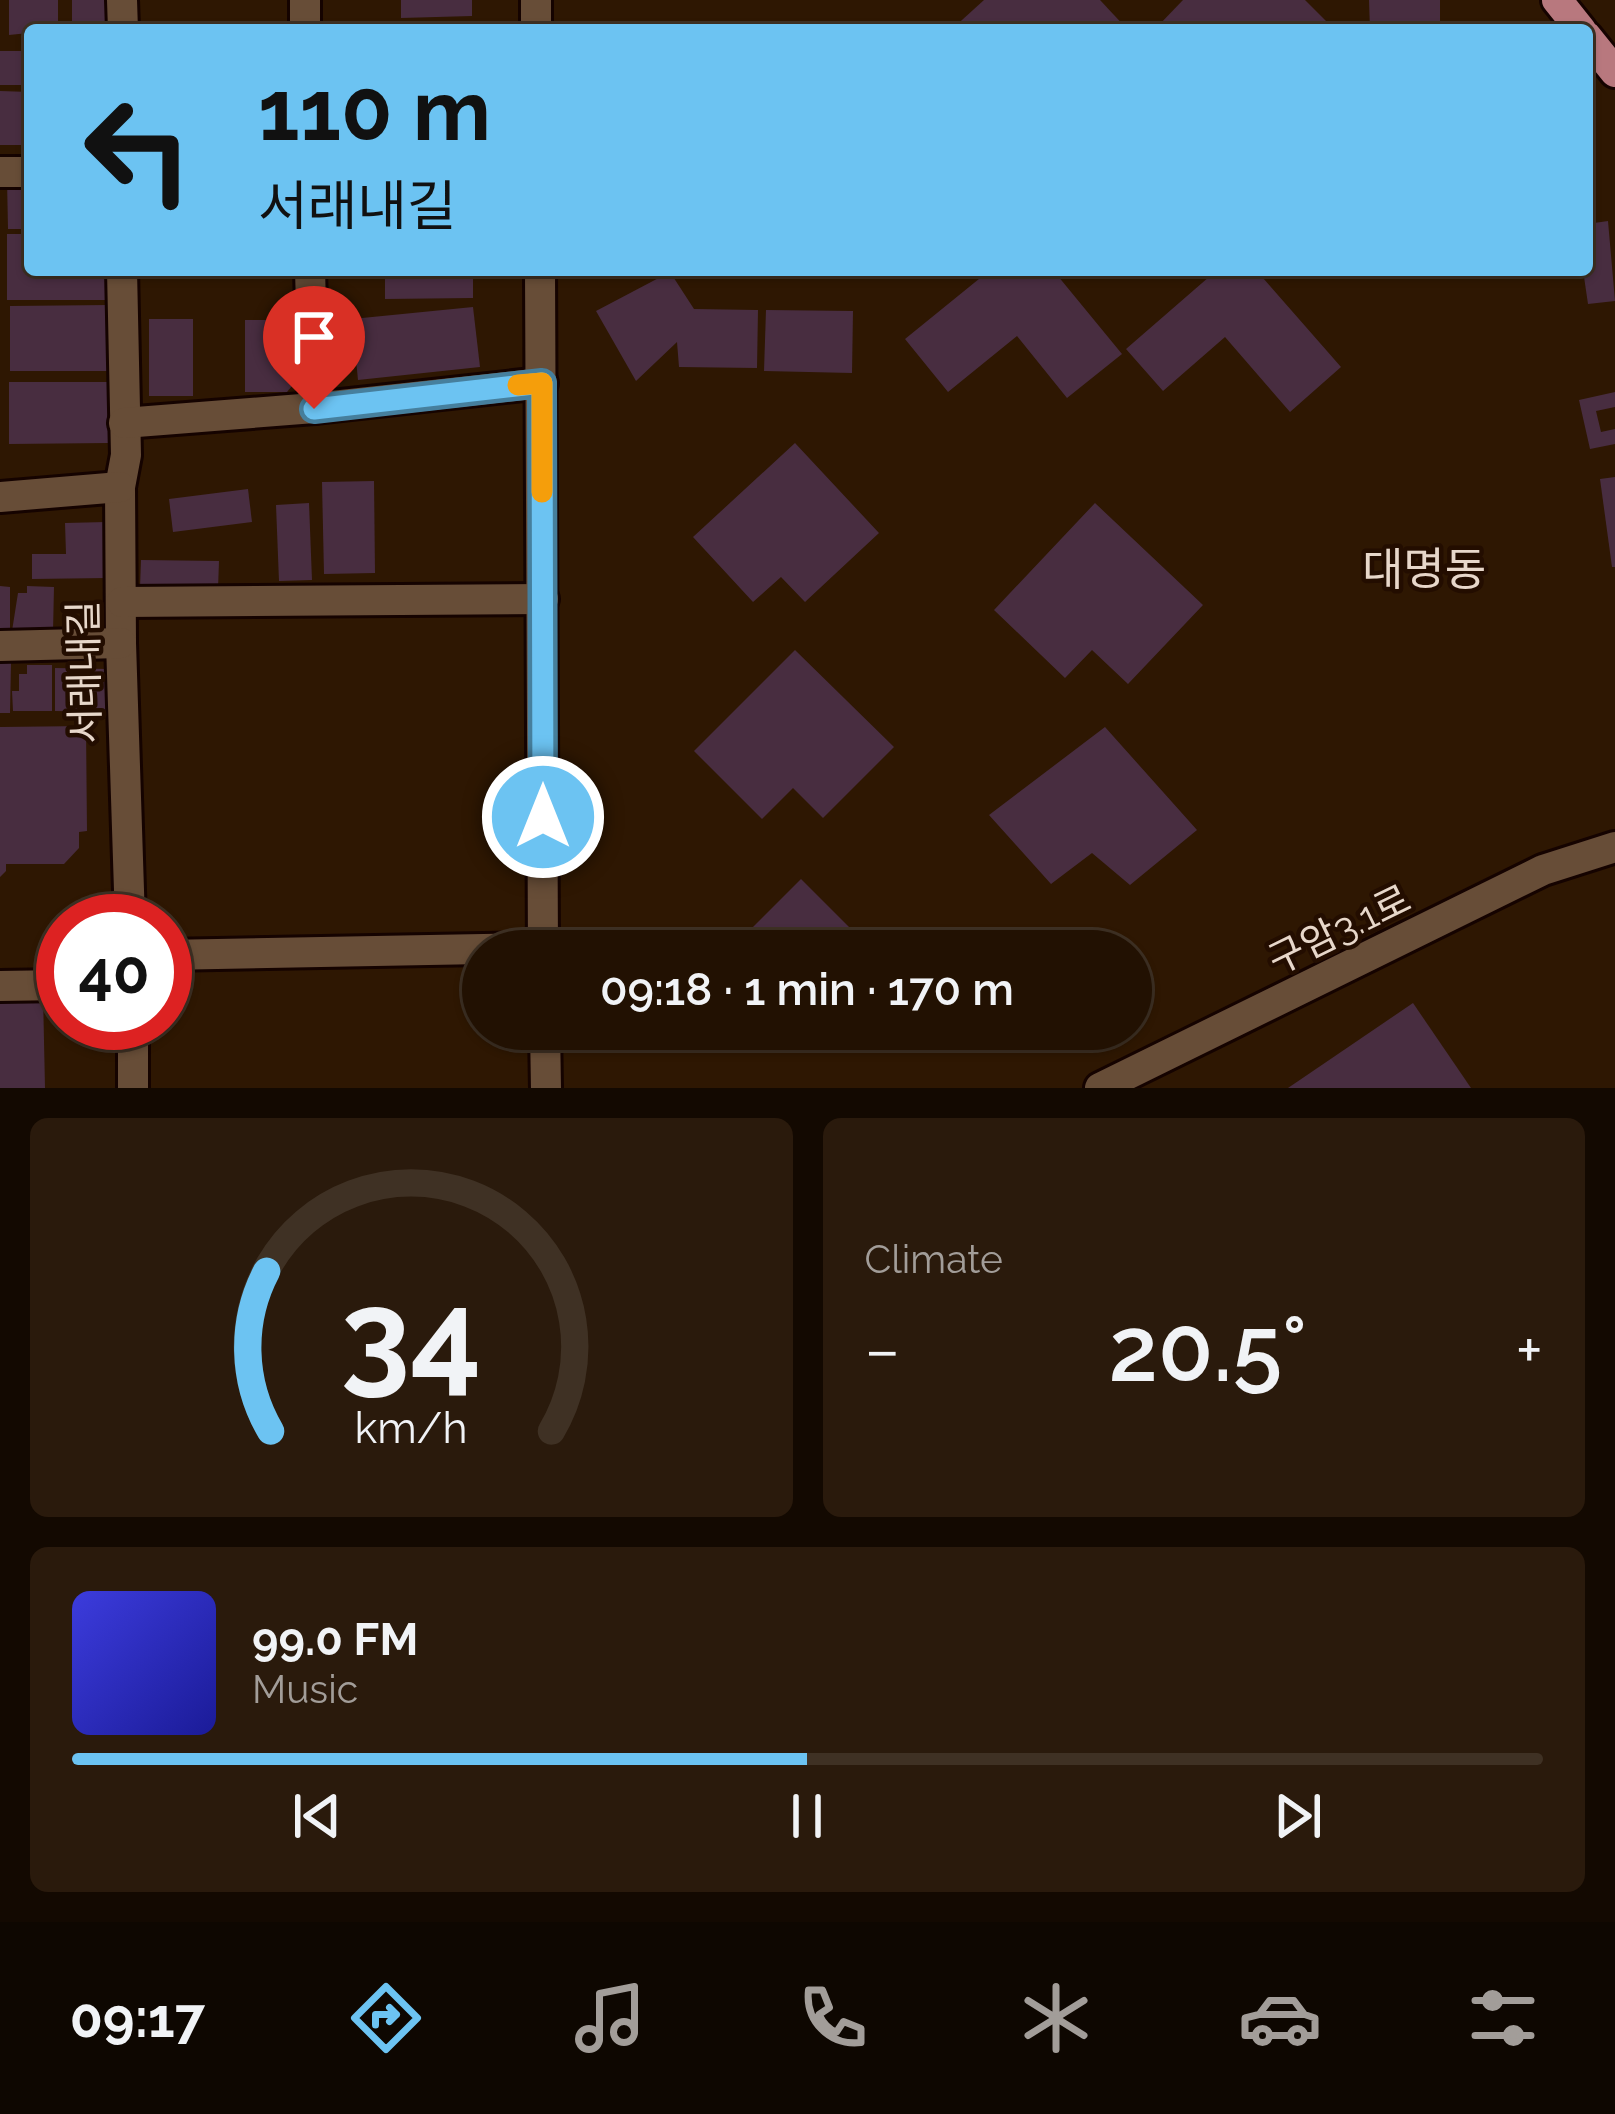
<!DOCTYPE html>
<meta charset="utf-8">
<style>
body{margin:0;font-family:Raleway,"Noto Sans KR",sans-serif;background:#2a1a0c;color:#f1f3f6;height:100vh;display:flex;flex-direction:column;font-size:45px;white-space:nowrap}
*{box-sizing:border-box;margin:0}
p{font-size:39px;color:#a29d99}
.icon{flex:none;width:66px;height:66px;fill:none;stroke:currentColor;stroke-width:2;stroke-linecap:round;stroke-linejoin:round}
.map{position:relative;height:1088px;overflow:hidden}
.details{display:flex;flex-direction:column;gap:30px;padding:30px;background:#130901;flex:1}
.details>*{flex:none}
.guide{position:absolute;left:24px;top:24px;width:1569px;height:252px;border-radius:12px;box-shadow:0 3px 9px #0004,0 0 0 3px #3f3124;background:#6cc3f2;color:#111;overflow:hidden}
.speed{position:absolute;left:36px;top:894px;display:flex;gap:24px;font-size:60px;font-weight:700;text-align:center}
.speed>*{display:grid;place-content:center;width:156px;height:156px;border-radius:50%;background:#221102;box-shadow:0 3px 9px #0004,0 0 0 3px #3f3124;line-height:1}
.speed .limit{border:18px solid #d22;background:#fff;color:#111}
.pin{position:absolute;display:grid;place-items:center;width:102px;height:102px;color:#fff;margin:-123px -51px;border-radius:50% 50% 50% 0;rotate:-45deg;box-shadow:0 0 12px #0007}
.pin .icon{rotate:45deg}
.me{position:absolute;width:132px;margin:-66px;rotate:0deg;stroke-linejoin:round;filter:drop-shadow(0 0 9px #0008)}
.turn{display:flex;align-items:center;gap:42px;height:252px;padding:0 36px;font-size:54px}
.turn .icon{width:156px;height:156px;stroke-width:2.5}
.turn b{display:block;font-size:84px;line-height:102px}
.big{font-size:90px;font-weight:600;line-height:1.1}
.details .widget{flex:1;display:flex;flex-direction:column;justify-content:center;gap:18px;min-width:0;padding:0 42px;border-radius:18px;background:#2a1a0c}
.details .dial{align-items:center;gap:0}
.dial svg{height:312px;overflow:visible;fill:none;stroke:#3f3124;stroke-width:7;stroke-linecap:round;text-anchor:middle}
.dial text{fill:#f1f3f6;stroke:none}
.song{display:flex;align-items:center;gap:36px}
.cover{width:144px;height:144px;border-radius:18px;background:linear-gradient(135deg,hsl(240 70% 55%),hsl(240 70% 35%))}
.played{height:12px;border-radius:6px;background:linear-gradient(90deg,#6cc3f2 50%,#3f3124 50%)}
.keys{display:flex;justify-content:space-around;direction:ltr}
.heat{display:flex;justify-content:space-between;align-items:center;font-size:66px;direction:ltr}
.details .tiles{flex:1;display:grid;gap:30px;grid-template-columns:1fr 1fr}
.widget:last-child{grid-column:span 2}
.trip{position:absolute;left:462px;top:930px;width:690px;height:120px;border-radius:60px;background:#221102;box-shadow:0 3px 9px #0004,0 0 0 3px #3f3124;font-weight:600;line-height:120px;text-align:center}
.dock{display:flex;height:192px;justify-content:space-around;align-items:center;background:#0e0701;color:#a29d99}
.dock .icon{width:84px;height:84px}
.dock .selected{color:#6cc3f2}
.dock b{font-size:54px;color:#f1f3f6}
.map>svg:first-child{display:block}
.building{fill:#482d40}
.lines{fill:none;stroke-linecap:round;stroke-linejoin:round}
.minor-casing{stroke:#150300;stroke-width:36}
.major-casing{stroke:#150300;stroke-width:36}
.minor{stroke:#674d37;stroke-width:30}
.major{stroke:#b8787e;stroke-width:30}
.route-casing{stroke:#467f9d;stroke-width:30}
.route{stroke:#6cc3f2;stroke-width:21}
.slow{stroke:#f59e0b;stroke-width:21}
.labels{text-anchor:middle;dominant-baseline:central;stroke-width:9;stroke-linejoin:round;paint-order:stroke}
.street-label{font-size:39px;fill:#e7d7ca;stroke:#230d00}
.quarter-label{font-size:45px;fill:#e7d7ca;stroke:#230d00}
</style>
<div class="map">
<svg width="1615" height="1088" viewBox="0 0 1615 1088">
<rect width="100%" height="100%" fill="#2e1702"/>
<g class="building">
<polygon points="9,0 58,0 58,30 9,35"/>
<rect x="72" y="0" width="34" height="30"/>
<polygon points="401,0 472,0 472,16 401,18"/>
<polygon points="984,0 1100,0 1128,30 951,30"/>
<polygon points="1183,0 1305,0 1335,30 1159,30 1157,27"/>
<polygon points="1369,0 1440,0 1440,30 1370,30"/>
<rect x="0" y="51" width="30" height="34"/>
<polygon points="0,91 30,92 30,145 0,145"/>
<polygon points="7,179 30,179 30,229 8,229"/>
<polygon points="1608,221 1615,301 1588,304 1583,270 1587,270 1587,224"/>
<polygon points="7,234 30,234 30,270 112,270 112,300 7,300"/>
<polygon points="385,270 473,270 473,298 385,299"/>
<polygon points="990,270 1053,270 1122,354 1067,398 1017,336 948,392 905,339"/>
<polygon points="1217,270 1256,270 1341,367 1290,412 1225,337 1163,391 1126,349"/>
<polygon points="670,272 694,309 758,310 757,368 679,367 677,342 636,381 596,311"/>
<polygon points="109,305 109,371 10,371 10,306"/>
<polygon points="473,307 480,367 358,380 352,319"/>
<polygon points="766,310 853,311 852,373 764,371"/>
<rect x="149" y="319" width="44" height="77"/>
<polygon points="245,320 301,320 301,375 287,392 245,392"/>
<polygon points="9,382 109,382 109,443 9,444"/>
<polygon points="1615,392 1615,407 1596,411 1601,432 1615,429 1615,444 1590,449 1579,400"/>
<polygon points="795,443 879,533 805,602 781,577 753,602 693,537"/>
<polygon points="1615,477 1615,567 1612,567 1600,479"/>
<polygon points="374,481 375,573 324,574 322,482"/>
<polygon points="248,489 252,522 173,532 169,499"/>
<polygon points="309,503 312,580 279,581 276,505"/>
<polygon points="1095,503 1203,605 1128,684 1092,650 1065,678 994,610"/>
<polygon points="106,522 107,578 32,579 32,554 66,554 65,523"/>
<polygon points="141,560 219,561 218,589 140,588"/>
<polygon points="0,586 10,587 10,634 0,634"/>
<polygon points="27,586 54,587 53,632 12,631 18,593 27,593"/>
<polygon points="795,650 894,747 823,818 793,788 762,819 694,751"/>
<polygon points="0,663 11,663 10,713 0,713"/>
<polygon points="27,665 52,665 52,711 13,711 12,691 19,691 19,674 27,674"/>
<polygon points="55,668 108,669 108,712 55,711"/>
<polygon points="86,726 87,831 79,832 79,848 64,864 6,864 6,871 0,877 0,727"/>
<polygon points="1105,727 1197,830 1130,885 1092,853 1051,884 989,815"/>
<polygon points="801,879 873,951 729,951"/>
<polygon points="43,993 45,1088 0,1088 0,994"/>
<polygon points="1413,1003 1471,1088 1288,1088"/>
</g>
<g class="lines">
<defs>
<g id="minor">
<polyline points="122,0 123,30"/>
<polyline points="305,0 305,30"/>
<polyline points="536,0 536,30"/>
<polyline points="0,172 30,172"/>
<polyline points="122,270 126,455 120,487 121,643 130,921"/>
<polyline points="310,270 314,408"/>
<polyline points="540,270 543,951"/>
<polyline points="124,423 314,408 542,383"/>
<polyline points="0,497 120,487"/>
<polyline points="122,602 543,599"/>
<polyline points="0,646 121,643"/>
<polyline points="165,955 543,948"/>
<polyline points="0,986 63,985"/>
<polyline points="133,1023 133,1088"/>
<polyline points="545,1029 546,1088"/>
<polyline points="1100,1088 1543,870 1615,847"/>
</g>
<g id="major">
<polyline points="1557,0 1581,30"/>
<polyline points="1587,37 1615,72"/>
</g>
</defs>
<use href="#minor" class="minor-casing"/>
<use href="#major" class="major-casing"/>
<use href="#minor" class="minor"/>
<use href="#major" class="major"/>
</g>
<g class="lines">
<defs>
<polyline id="route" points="314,409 542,383 543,817"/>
</defs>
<use href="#route" class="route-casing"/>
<use href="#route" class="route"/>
<polyline class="slow" points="518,385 542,383 542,492"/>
</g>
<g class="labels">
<g class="street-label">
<text transform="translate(84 672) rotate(-91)">서래내길</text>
<text transform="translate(1339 929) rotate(-26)">구암3.1로</text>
</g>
<g class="quarter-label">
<text x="1424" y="569">대명동</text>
</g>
</g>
</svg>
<div class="speed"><div class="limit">40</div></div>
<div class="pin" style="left:314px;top:409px;background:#d93025"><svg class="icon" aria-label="arrive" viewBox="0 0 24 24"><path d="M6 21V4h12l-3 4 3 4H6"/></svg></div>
<svg class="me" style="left:543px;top:817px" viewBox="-20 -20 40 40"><circle r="17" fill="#6cc3f2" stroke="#fff" stroke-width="3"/><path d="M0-11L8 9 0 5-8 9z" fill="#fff"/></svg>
<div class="trip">09:18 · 1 min · 170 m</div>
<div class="guide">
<div class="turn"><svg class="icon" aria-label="left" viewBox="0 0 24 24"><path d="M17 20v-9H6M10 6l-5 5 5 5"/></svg><div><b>110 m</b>서래내길</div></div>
</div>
</div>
<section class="details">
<div class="tiles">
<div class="widget dial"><svg viewBox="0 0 100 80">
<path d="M14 69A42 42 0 1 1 86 69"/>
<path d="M14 69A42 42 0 0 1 13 28" stroke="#6cc3f2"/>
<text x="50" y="56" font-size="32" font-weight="700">34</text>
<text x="50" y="72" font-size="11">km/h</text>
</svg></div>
<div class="widget"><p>Climate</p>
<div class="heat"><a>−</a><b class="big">20.5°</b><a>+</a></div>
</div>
<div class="widget">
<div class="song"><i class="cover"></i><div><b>99.0 FM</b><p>Music</p></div></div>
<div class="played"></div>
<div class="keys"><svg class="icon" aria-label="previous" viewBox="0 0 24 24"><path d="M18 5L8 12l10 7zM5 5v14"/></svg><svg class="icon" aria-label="pause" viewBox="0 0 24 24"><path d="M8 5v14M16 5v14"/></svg><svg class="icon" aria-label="next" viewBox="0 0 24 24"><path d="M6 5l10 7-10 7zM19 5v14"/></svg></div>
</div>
</div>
</section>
<nav class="dock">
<b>09:17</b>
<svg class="icon selected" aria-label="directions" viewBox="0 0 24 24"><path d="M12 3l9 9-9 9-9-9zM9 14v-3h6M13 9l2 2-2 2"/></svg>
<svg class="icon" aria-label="music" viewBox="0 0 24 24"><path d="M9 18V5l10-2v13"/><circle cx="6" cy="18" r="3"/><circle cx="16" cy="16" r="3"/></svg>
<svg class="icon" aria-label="phone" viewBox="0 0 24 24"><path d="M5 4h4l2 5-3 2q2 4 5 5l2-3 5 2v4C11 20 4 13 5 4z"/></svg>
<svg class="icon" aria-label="climate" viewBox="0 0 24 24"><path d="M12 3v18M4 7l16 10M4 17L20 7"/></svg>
<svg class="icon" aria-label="car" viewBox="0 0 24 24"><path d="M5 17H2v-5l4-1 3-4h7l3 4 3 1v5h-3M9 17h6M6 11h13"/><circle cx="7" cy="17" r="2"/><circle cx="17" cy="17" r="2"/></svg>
<svg class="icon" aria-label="filters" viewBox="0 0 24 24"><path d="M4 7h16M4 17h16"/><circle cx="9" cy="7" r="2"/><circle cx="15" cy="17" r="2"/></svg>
</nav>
